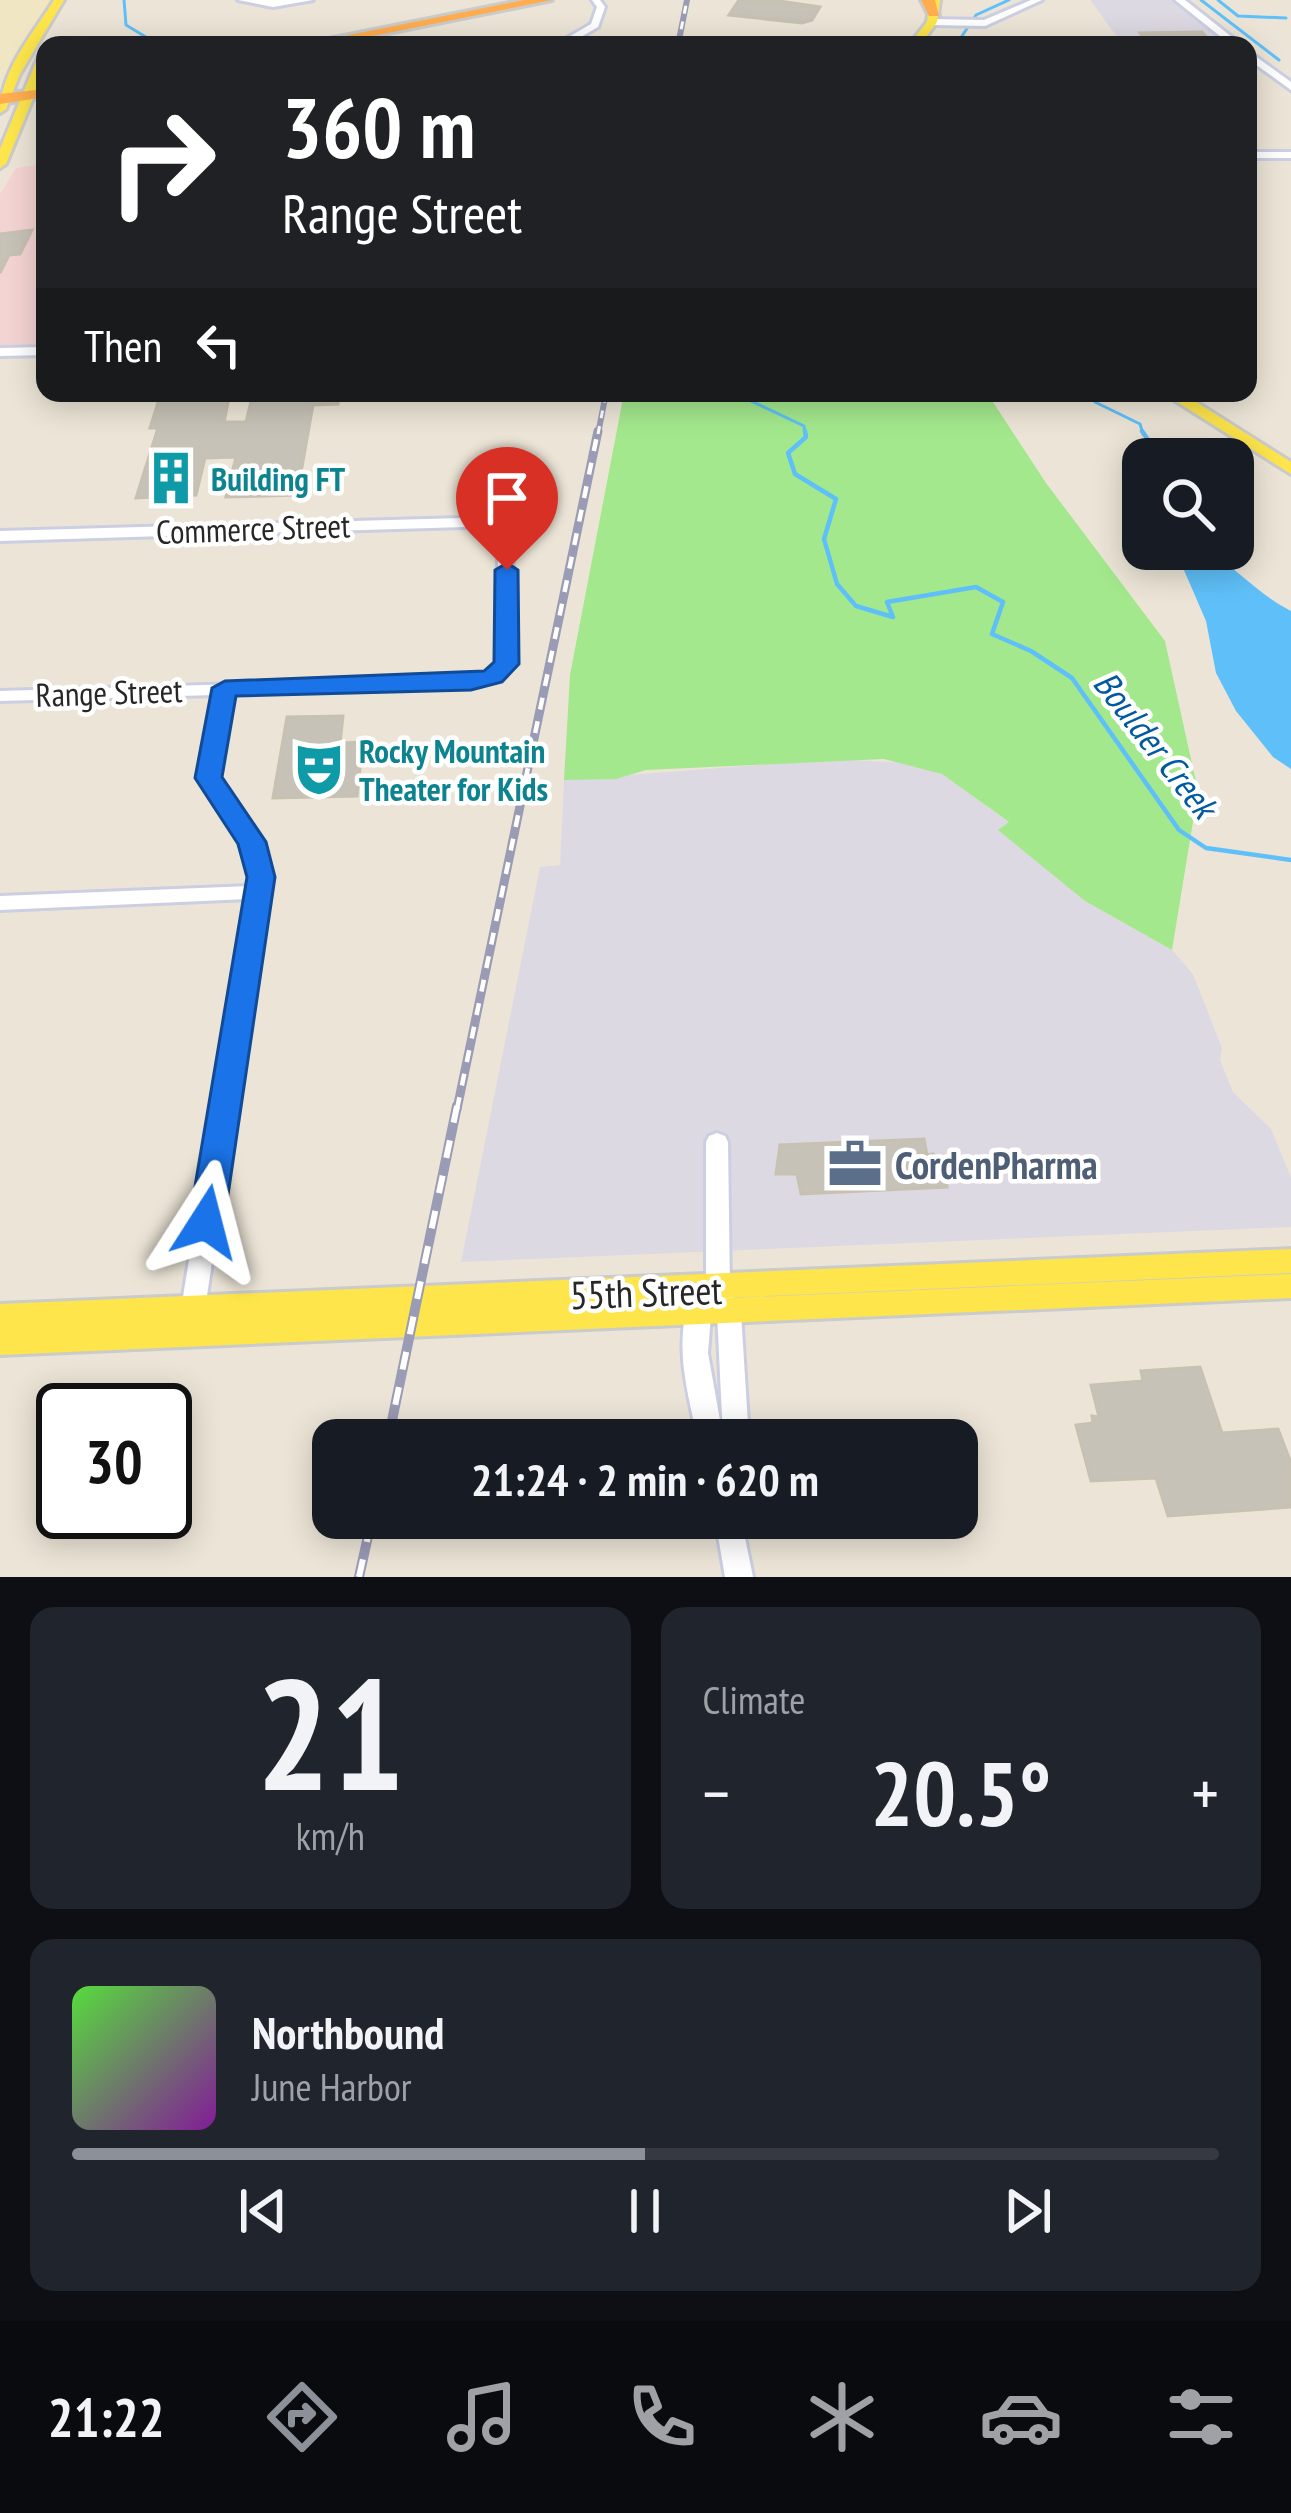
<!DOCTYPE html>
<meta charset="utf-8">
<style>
body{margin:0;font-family:"PT Sans Narrow",sans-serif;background:#20242c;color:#f1f3f6;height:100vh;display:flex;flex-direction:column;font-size:45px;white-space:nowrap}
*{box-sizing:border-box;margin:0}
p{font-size:39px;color:#9ea1a6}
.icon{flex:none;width:66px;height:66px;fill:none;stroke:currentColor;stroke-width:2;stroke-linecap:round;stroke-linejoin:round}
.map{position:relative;height:1577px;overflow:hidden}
.panel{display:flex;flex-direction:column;gap:30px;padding:30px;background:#0d0f14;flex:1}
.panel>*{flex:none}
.top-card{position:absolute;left:36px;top:36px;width:1221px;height:366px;border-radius:24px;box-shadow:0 6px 30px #0003;background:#202124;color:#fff;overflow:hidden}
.tools{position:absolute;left:1122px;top:438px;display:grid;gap:24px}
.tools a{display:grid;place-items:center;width:132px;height:132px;border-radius:24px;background:#171b24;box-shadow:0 6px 30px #0003;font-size:60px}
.speed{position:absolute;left:36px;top:1383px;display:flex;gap:24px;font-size:60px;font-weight:700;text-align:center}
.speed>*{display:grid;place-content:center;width:156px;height:156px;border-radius:50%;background:#171b24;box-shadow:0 6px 30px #0003;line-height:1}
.speed .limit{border:6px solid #111;border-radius:18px;background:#fff;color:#111}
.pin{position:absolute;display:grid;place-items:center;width:102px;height:102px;color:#fff;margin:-123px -51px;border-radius:50% 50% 50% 0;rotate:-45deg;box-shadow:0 0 12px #0007}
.pin .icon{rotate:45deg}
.me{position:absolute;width:132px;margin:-66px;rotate:9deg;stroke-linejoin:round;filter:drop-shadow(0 0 9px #0008)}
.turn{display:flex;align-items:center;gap:42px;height:252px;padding:0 48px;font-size:54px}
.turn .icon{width:156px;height:156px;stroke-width:2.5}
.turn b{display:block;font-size:84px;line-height:102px}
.then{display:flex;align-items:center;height:114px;padding:0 48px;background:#0003;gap:24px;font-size:45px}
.big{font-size:90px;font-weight:700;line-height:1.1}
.panel .card{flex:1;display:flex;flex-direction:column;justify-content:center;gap:18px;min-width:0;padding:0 42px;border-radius:24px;background:#20242c}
.panel .dial{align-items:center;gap:0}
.dial b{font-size:156px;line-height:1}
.song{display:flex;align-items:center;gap:36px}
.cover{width:144px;height:144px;border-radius:18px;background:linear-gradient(135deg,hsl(110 70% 55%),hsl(290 70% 35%))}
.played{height:12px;border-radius:6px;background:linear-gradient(90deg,#8c9099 50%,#363941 50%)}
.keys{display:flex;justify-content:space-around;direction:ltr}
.heat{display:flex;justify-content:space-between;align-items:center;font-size:66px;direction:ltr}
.panel .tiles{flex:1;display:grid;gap:30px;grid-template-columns:1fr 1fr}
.card:last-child{grid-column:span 2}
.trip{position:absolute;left:312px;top:1419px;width:666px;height:120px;border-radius:24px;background:#171b24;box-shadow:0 6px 30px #0003;font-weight:700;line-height:120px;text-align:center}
.tab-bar{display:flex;height:192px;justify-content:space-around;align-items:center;background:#090b0e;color:#9ea1a6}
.tab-bar .icon{width:84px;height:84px}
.tab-bar .active{color:#8c9099}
.tab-bar b{font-size:54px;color:#f1f3f6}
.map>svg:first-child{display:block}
.industrial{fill:#ddd9e3}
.education{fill:#f0e6c4}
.medical{fill:#f4d4d3}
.green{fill:#a3e88d}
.water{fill:#5fc0f9}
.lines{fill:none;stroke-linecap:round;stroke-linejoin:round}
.stream-far1{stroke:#5fc0f9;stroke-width:3}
.stream{stroke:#5fc0f9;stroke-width:4.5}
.building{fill:#c7c2b7;stroke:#c7c1b1;stroke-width:3}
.minor-casing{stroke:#cccee2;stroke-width:6}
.major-casing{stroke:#cbcbcb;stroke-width:6}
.highway-casing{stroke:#cbcbcb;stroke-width:6}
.minor{fill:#fff;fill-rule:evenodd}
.major{fill:#fde54b;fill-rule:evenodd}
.highway{fill:#ffad4f;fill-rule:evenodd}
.rail-far2-casing{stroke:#9a9bb4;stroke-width:6}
.rail-far1-casing{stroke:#9a9bb4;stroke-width:9}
.rail-casing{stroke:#9a9bb4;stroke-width:10}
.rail-far2{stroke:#fff;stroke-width:3;stroke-dasharray:8;stroke-linecap:butt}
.rail-far1{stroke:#fff;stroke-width:4.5;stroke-dasharray:12;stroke-linecap:butt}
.rail{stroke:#fff;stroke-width:6;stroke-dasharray:18;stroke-linecap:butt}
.route{fill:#1a73e8;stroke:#114b97;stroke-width:3}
.labels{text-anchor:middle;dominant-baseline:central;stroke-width:9;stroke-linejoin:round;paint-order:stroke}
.culture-label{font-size:33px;font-weight:bold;fill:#0d838f;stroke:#fff;text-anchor:start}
.street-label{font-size:33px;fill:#272727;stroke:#fff}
.water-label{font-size:36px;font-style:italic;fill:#015aa1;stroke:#fff}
.near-service-label{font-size:39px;font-weight:bold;fill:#4e5e75;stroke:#fff;text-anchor:start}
.near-street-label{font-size:39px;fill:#272727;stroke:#fff}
</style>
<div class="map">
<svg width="1291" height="1577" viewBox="0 0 1291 1577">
<rect width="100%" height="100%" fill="#ece5d7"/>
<g class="industrial">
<polygon points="1090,0 1175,0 1233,45 1123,45"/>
<polygon points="833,759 908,763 942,774 1010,823 999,829 1085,901 1172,950 1193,974 1222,1048 1220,1060 1233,1092 1271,1129 1291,1177 1291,1227 461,1262 540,867 560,865 564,780"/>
</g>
<polygon class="education" points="0,0 53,0 0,79"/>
<polygon class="medical" points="45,164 45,344 0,345 0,194 16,168"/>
<polygon class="green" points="624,393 987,393 1046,483 1165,641 1198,791 1172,950 1085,901 998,830 1009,822 942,774 884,759 646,770 616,779 564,780 570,675"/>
<path class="water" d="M1208,549C1236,569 1261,596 1291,611V769L1273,757L1236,711L1216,673L1206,621L1177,554Z"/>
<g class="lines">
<g class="stream-far1">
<polyline points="124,0 126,25 159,45"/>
<polyline points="1201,0 1279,60"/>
<polyline points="1218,0 1238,16 1286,18"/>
<polyline points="956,45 976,15 1009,0"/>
<polyline points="734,393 804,426 805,434"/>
<polyline points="1090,393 1095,402 1140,424 1143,434"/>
</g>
<g class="stream">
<polyline points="805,431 806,437 788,453 795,474 836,499 824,539 837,584 856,606 893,617 887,602 976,587 1003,602 992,634 1031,651 1072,678 1179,830 1206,848 1291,860"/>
<polyline points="1142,431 1161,459"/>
</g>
</g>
<g class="building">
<polygon points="739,0 779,1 820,7 812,20 802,23 729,15"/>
<polygon points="1202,32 1213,45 1149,45 1140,33"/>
<polygon points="32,230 20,254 9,255 0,273 0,234"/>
<polygon points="161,393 230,393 224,422 246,422 253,393 340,393 338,404 313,405 297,495 226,497 236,457 205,458 196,495 136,498 158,428 150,428"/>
<polygon points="343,716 340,743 363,742 357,796 273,798 287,717"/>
<polygon points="924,1139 927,1155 933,1154 937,1173 944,1172 947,1187 801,1194 797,1174 776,1174 780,1145"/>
<polygon points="1200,1367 1222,1433 1278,1429 1291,1463 1291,1507 1168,1516 1156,1478 1091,1481 1076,1425 1093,1423 1092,1416 1099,1417 1091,1385 1143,1381 1141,1371"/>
</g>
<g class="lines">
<defs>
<g id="minor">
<polygon points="238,0 313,0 273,7"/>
<polygon points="592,0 600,0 605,7 598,27 567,45 555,45 591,24 597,7"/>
<polygon points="1031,0 1042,0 985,26 932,25 927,22 932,19 984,20"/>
<polygon points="1175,0 1185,0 1242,45 1231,45"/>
<polygon points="1248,51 1291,82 1291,90 1248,59"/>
<rect x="1248" y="152" width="43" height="6"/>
<polygon points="45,347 45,355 0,356 0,348"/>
<path d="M498,517L512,524L514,664L499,681L471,687L232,694L217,778L261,842L271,877L204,1315L201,1323L192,1326L183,1323L180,1315L248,899L0,910V896L250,886C254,845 220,810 199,778L215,695L0,701V691L471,677L487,673L498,663V526L0,541V531Z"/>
<path d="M717,1133L725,1136L728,1142L730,1289L741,1313L749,1440H698C688,1394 672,1341 692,1295L700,1292L708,1295L712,1303L708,1353L723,1437L717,1313L706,1289V1142L709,1136Z"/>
<polygon points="715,1518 741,1518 753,1577 725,1577"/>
</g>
<g id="major">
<path d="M54,0H64L20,74L6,109L0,113C0,71 33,34 54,0Z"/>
<polygon points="930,0 940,0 937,22 920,45 909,45 927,22"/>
<polygon points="45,52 45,69 6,164 0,168 0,149 39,55"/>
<polygon points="1163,393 1182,393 1291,462 1291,474"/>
<polygon points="1291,1249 1291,1273 498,1308 1291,1274 1291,1298 0,1355 0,1304"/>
</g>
<g id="highway">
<polygon points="524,0 552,0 328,45 299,45"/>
<polygon points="921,0 935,0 939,16 929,16"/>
<polygon points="45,89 45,97 0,104 0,94"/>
</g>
</defs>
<use href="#minor" class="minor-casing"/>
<use href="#major" class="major-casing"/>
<use href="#highway" class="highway-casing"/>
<use href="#minor" class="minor"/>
<use href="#major" class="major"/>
<use href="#highway" class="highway"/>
<defs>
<g id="rail-far2">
<polyline points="678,45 687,0"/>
<polyline points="598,434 606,393"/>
</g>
<polyline id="rail-far1" points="457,1109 598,431"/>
<g id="rail">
<polyline points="388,1440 457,1106"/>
<polyline points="359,1577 372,1518"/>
</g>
</defs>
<use href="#rail-far2" class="rail-far2-casing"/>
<use href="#rail-far1" class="rail-far1-casing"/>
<use href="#rail" class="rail-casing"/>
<use href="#rail-far2" class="rail-far2"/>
<use href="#rail-far1" class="rail-far1"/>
<use href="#rail" class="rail"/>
</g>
<polygon class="route" points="507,563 518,570 519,664 502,682 471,690 236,696 222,777 266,842 275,877 224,1222 219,1232 206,1237 194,1232 189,1222 247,877 238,844 195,778 212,688 225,681 484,671 494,662 495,570"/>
<defs>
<symbol id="building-bare" viewBox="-9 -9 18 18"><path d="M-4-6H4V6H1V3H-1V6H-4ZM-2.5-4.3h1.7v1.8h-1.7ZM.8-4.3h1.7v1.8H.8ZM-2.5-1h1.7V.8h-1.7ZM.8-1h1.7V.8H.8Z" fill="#0f9aa8" stroke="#fff" stroke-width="2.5" paint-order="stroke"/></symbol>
<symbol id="theatre-bare" viewBox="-9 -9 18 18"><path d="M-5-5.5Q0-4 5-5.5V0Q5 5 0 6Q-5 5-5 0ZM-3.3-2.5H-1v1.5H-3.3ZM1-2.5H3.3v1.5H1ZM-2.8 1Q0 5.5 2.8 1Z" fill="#0f9aa8" stroke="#fff" stroke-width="2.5" paint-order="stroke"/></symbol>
<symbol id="office-bare" viewBox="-9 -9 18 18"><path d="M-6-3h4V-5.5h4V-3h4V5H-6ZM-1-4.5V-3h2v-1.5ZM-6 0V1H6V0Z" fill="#5c6f8a" stroke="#fff" stroke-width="2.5" paint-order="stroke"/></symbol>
</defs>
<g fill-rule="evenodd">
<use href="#building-bare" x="133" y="440" width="76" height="76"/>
<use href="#theatre-bare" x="281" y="731" width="76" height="76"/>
<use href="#office-bare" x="817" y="1126" width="76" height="76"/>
</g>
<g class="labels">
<g class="culture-label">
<text x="211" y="478">Building FT</text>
<text x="359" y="750">Rocky Mountain<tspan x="359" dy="38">Theater for Kids</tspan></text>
</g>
<g class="street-label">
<text transform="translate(253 528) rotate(-2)">Commerce Street</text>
<text transform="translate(109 692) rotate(-2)">Range Street</text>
</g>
<g class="water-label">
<text transform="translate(1156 744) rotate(52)">Boulder Creek</text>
</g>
<g class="near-service-label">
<text x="895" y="1164">CordenPharma</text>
</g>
<g class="near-street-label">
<text transform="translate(646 1292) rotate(-2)">55th Street</text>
</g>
</g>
</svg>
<div class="tools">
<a><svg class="icon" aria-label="search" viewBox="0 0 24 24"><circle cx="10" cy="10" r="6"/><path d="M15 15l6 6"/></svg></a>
</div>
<div class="speed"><div class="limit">30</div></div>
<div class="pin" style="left:507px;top:570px;background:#d93025"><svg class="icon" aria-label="arrive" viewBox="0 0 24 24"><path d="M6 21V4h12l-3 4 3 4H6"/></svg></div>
<svg class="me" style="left:206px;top:1222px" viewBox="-20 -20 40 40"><path d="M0-17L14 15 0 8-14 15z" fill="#1a73e8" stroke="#fff" stroke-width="4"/></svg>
<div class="trip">21:24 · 2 min · 620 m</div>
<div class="top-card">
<div class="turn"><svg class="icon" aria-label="right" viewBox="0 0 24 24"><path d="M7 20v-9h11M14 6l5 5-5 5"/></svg><div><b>360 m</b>Range Street</div></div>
<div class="then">Then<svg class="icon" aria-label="left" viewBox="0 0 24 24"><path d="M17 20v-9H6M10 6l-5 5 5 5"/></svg></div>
</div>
</div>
<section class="panel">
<div class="tiles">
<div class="card dial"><b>21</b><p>km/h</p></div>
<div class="card"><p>Climate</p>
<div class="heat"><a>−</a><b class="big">20.5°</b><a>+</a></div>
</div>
<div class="card">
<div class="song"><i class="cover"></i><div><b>Northbound</b><p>June Harbor</p></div></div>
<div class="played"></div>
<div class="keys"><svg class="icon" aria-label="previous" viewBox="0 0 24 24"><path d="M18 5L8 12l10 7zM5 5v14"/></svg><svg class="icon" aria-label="pause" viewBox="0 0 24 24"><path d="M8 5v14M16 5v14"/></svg><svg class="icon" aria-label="next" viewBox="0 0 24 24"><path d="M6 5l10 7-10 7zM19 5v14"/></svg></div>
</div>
</div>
</section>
<nav class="tab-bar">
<b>21:22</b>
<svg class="icon active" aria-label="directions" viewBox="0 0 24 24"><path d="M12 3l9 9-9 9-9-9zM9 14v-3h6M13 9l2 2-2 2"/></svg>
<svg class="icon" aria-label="music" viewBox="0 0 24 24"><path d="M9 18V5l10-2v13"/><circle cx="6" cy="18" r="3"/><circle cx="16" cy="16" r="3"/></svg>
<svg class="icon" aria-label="phone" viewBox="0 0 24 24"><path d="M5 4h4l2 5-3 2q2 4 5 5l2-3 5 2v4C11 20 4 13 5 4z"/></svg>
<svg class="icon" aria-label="climate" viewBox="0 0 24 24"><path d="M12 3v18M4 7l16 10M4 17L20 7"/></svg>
<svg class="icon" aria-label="car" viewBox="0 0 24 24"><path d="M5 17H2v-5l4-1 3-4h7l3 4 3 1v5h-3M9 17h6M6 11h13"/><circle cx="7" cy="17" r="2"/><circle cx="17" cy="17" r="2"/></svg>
<svg class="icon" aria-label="filters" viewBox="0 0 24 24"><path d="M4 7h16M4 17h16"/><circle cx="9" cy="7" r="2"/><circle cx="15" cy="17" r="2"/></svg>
</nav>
